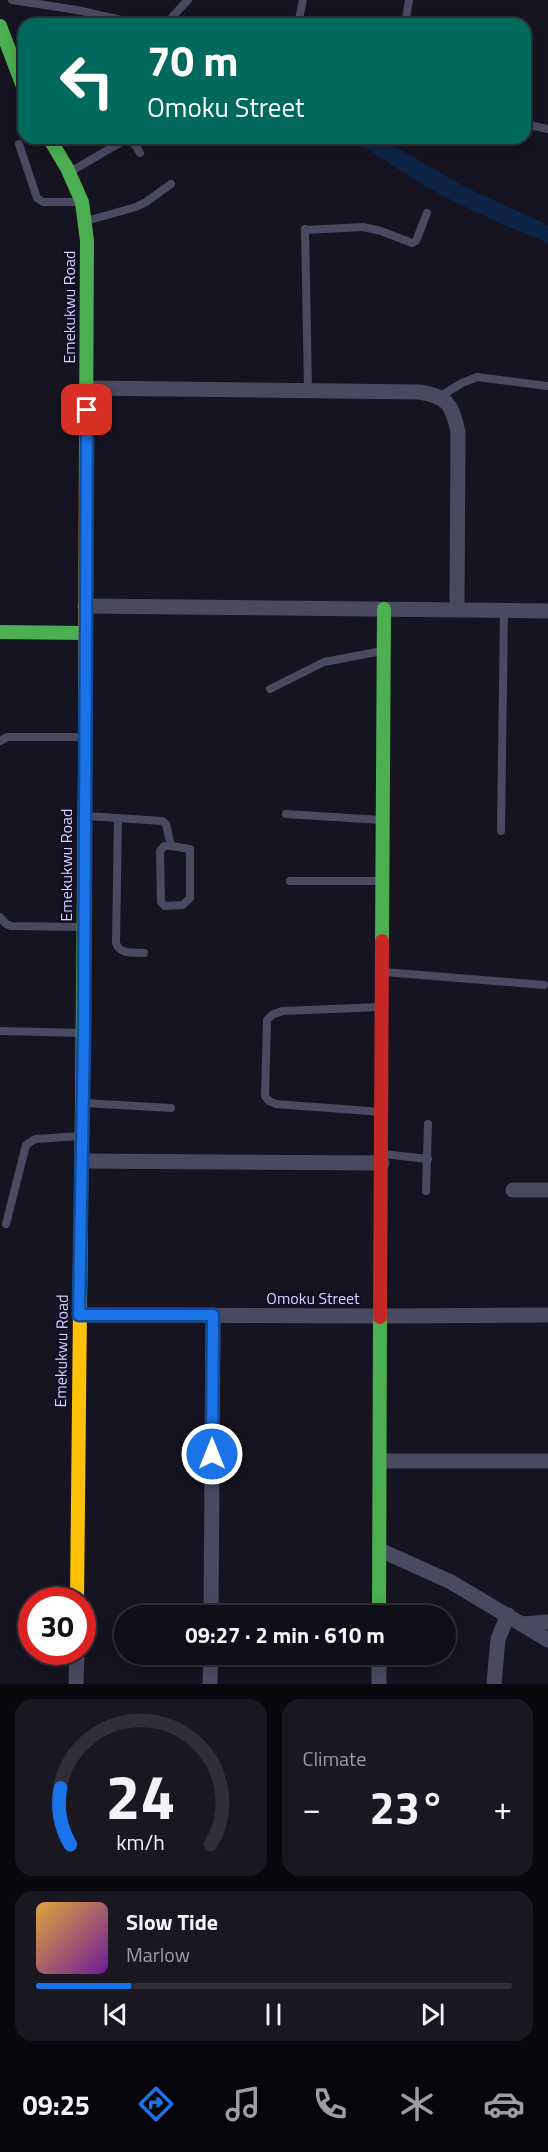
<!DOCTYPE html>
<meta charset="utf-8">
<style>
body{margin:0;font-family:"Titillium Web",sans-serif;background:#191821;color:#f1f3f6;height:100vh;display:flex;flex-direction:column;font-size:22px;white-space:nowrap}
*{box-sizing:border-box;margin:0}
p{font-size:20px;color:#9c9ca2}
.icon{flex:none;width:33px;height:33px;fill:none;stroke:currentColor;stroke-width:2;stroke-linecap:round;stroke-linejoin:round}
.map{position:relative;height:1684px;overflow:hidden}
.side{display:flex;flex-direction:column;gap:15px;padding:15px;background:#09080d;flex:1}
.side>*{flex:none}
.top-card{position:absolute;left:18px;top:18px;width:513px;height:126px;border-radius:18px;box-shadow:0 3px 15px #0003,0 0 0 2px #302f37;background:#00695c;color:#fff;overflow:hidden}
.speed{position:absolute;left:18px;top:1587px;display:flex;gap:12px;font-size:30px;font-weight:700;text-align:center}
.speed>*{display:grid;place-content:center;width:78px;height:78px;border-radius:50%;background:#100f18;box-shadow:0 3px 15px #0003,0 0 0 2px #302f37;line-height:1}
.speed .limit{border:9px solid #d22;background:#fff;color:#111}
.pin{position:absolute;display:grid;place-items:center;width:51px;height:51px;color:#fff;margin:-26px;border-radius:12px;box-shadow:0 3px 9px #0006}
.me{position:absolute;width:66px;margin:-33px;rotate:0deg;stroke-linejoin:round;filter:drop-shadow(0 0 4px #0008)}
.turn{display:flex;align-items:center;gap:21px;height:126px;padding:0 30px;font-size:27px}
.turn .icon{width:78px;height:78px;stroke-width:2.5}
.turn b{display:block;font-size:42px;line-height:51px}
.big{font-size:45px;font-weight:700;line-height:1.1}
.side .tile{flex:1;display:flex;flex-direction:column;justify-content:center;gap:9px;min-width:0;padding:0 21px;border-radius:18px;background:#191821}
.side .dial{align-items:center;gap:0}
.dial svg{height:156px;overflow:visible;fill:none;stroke:#302f37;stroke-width:7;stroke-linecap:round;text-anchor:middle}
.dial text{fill:#f1f3f6;stroke:none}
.song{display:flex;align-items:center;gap:18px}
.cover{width:72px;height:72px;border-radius:9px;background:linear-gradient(135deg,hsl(40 70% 55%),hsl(280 70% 35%))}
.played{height:6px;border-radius:3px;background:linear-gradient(90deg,#1a73e8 20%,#302f37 20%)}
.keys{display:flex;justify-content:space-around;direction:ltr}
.heat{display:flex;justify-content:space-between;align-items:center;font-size:33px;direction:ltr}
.side .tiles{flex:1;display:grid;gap:15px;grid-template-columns:1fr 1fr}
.tile:last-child{grid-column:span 2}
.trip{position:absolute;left:114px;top:1605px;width:342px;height:60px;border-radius:30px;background:#100f18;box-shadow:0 3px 15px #0003,0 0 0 2px #302f37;font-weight:700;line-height:60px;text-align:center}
.menu{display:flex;height:96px;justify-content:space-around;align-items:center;background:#06060a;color:#9c9ca2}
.menu .icon{width:42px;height:42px}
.menu .selected{color:#1a73e8}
.menu b{font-size:27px;color:#f1f3f6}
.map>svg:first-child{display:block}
.water{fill:#0e2446}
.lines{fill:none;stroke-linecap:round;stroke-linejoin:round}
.lane{stroke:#494961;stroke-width:8}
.street{stroke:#494961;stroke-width:15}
.fast{stroke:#4caf50;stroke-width:14}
.slow{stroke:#ffc107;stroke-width:14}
.jam{stroke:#c62828;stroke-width:14}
.route-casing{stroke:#114b97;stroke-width:15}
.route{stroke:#1a73e8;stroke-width:10}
.labels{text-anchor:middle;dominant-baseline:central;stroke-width:5;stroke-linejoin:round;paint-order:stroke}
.street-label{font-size:16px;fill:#d7d3ff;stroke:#120f25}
</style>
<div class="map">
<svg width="548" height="1684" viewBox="0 0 548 1684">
<rect width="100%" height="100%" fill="#161420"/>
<path class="water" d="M344,138H380L467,188L548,225V243C506,226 466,209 427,187C399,171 373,150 344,138Z"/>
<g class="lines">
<g class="lane">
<polyline points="12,0 77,10 139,24"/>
<polyline points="169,24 173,16 188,0"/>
<polyline points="298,24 303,0"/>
<polyline points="405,24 409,0"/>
<polyline points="525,124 548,129"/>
<polyline points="19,144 37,198 43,202 80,202"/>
<polyline points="70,172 128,138 132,140 140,153"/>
<polyline points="86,221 136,207 146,202 171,184"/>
<polyline points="305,229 308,390"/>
<polyline points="305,230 363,227 381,231 412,243 416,241 427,213"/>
<polyline points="439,397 462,383 477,377 548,386"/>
<polyline points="270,689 324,662 382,651"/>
<polyline points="0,741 7,737 83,737"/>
<polyline points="286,814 381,820"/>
<polyline points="87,816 162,821 166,824 171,846 190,849 190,898 183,905 165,906 161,902 160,851 164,846 171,846"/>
<path d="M118,818L116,943C120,955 133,952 144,953"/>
<polyline points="501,831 504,611"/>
<polyline points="290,881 381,881"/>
<polyline points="0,917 6,924 11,926 82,927"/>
<polyline points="384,972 544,985"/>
<polyline points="381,1007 282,1011 272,1015 267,1020 265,1096 269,1101 276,1104 381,1112"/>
<polyline points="0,1031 83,1033"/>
<polyline points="84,1103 171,1108"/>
<polyline points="383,1154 428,1159"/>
<polyline points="426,1191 428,1124"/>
<polyline points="6,1224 26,1145 35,1139 81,1136"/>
</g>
<g class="street">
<path d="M87,388L419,392C448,396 452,405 458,432L457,610"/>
<polyline points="85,606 548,611"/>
<polyline points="82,1161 382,1163"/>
<polyline points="513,1190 548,1190"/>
<polyline points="79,1315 381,1316 548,1315"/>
<polyline points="380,1461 548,1461"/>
<polyline points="380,1550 451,1582 548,1640"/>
<polyline points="211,1616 213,1315"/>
<polyline points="522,1624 548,1622"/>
<polyline points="76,1684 77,1652"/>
<polyline points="210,1684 211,1654"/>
<polyline points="379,1684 379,1654"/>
<polyline points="494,1684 498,1639 508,1615"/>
</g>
<g class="fast">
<polyline points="0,26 24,89"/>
<polyline points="49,138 67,168 82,202 87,241 86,439"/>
<polyline points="0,632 84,633"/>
<polyline points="382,941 384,609"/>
<polyline points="81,1209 85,771"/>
<polyline points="379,1616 380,1317"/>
</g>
<g class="slow">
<polyline points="85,771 86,439"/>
<polyline points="77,1600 81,1209"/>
</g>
<polyline class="jam" points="380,1317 382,941"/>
</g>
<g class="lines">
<defs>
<polyline id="route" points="87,410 84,1033 79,1315 213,1315 212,1454"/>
</defs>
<use href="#route" class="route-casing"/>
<use href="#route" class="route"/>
</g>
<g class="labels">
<g class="street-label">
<text transform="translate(69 307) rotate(-90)">Emekukwu Road</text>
<text transform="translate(66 865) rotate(-90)">Emekukwu Road</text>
<text x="313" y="1298">Omoku Street</text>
<text transform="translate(61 1351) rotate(-89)">Emekukwu Road</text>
</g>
</g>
</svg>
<div class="speed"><div class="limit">30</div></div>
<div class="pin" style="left:87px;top:410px;background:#d93025"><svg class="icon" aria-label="arrive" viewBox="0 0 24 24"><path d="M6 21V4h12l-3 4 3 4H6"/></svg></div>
<svg class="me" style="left:212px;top:1454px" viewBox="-20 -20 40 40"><circle r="17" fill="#1a73e8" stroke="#fff" stroke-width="3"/><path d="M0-11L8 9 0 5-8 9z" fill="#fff"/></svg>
<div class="trip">09:27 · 2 min · 610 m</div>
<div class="top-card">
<div class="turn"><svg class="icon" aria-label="left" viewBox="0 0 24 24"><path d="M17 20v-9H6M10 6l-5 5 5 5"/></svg><div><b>70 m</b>Omoku Street</div></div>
</div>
</div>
<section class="side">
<div class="tiles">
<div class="tile dial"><svg viewBox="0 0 100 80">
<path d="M14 69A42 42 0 1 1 86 69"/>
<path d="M14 69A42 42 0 0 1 9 40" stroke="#1a73e8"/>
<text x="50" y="56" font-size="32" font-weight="700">24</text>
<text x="50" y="72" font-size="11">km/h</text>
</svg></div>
<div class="tile"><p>Climate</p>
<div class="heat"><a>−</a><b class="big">23°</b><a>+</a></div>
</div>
<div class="tile">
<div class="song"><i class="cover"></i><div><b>Slow Tide</b><p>Marlow</p></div></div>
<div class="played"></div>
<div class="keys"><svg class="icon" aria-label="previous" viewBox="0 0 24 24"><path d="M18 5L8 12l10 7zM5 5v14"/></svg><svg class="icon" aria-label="pause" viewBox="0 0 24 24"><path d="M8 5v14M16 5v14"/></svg><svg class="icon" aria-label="next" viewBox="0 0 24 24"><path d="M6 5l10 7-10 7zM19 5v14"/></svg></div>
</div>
</div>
</section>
<nav class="menu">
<b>09:25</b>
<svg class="icon selected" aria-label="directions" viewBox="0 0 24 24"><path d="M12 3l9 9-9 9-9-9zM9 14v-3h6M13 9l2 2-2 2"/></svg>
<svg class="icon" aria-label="music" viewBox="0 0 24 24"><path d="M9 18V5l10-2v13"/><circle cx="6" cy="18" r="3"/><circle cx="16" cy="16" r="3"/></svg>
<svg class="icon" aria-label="phone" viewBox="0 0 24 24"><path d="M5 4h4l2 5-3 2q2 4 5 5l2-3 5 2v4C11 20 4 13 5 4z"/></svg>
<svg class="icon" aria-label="climate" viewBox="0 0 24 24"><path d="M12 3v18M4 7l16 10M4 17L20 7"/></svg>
<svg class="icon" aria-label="car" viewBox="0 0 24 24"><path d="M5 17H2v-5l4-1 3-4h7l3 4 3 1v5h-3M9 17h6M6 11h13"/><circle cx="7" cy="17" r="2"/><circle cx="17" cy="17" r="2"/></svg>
</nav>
